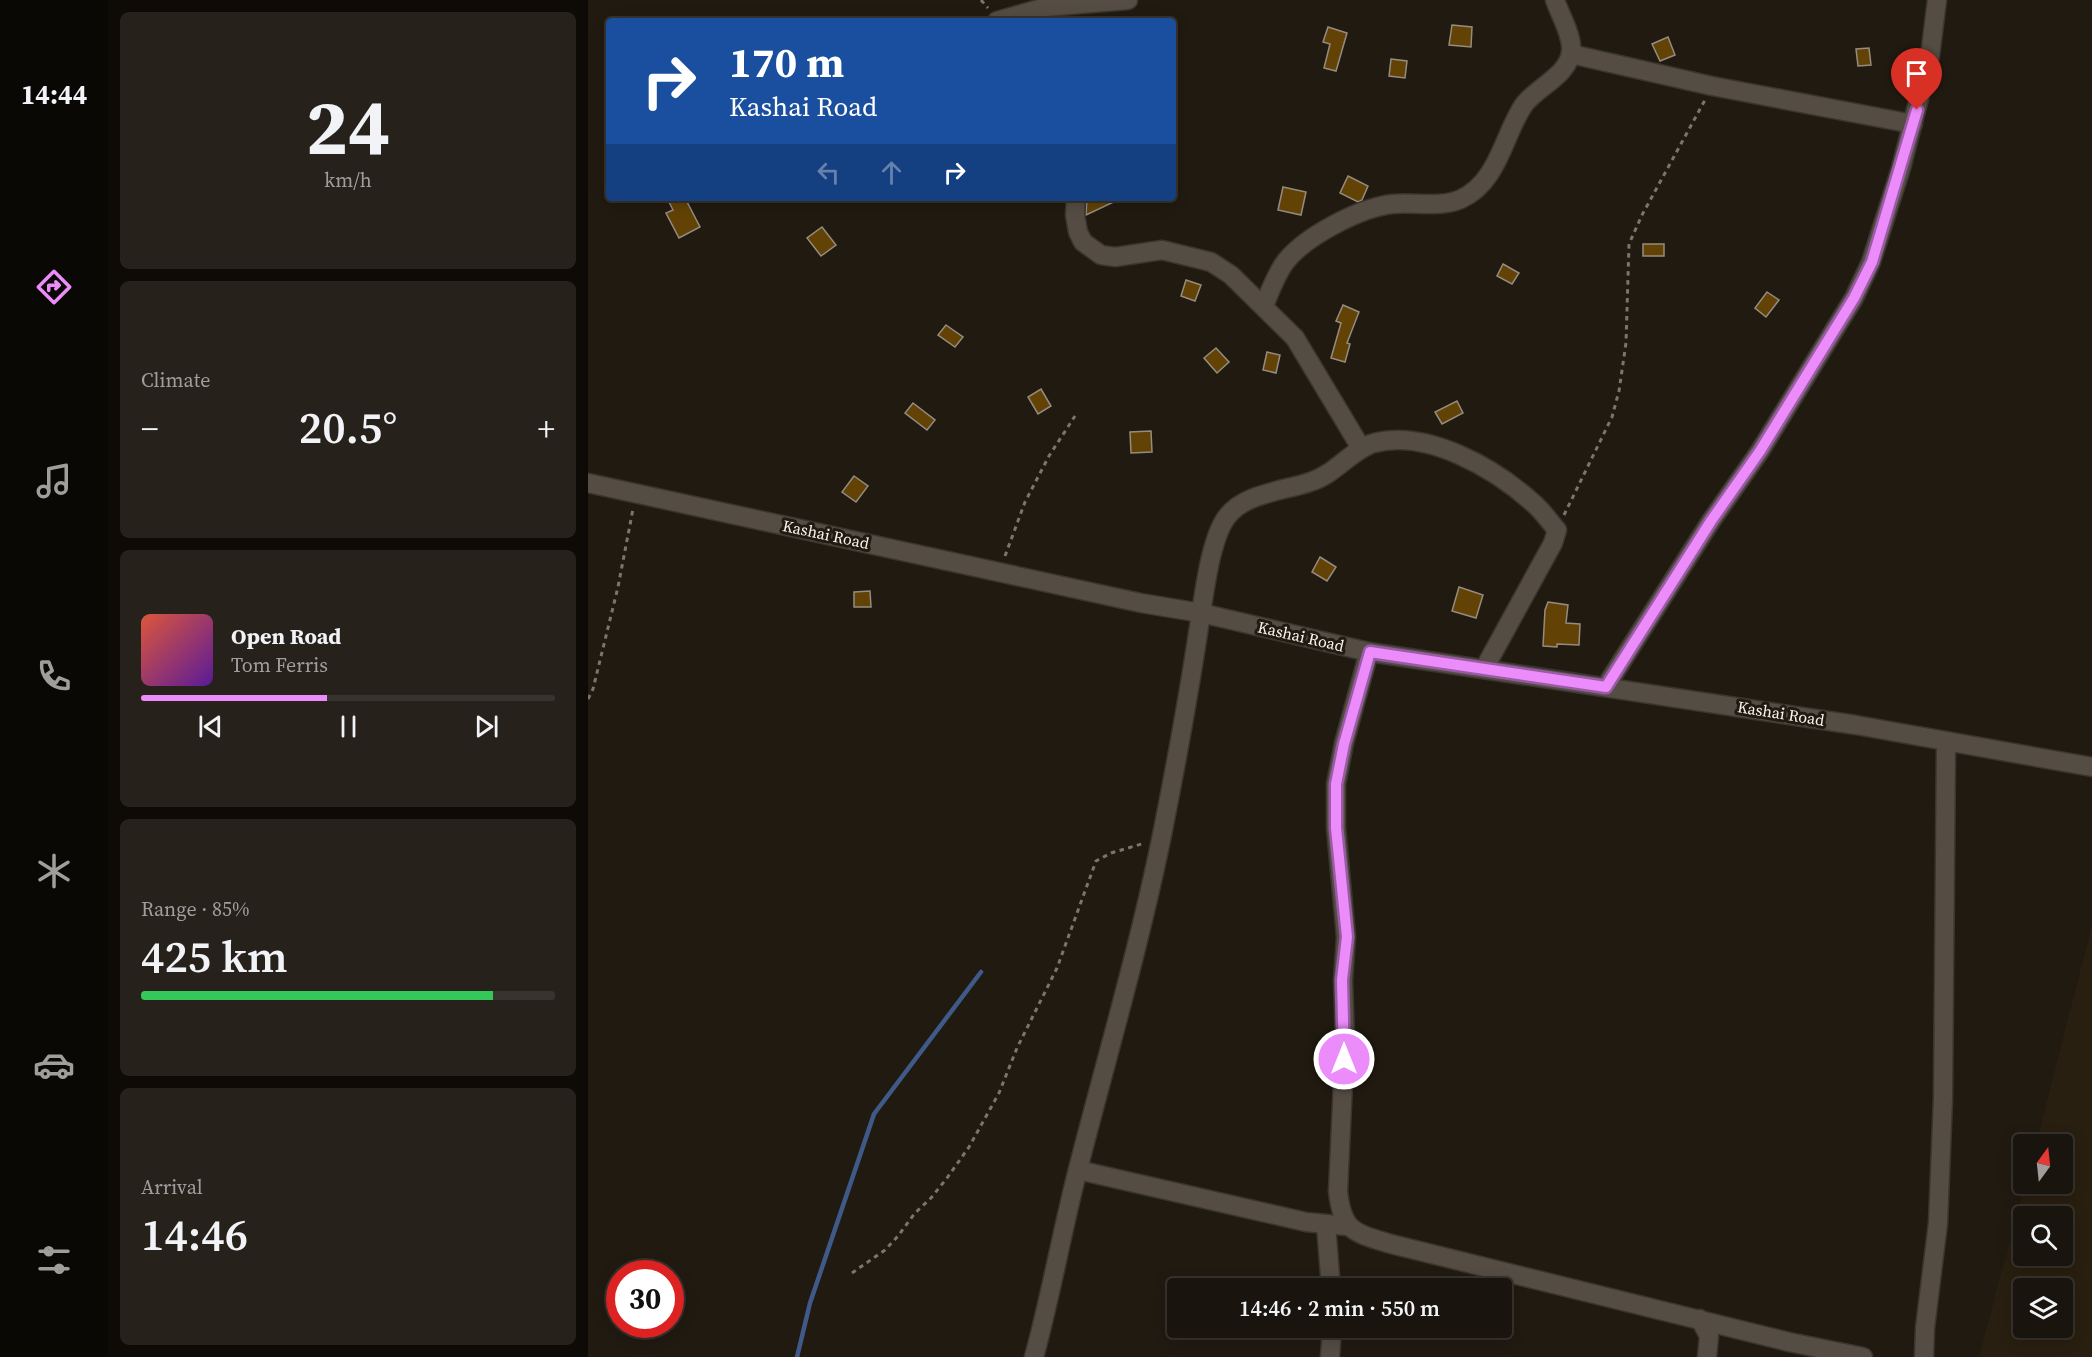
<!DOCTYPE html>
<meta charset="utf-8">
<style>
body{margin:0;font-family:"Source Serif 4",serif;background:#26211b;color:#f1f3f6;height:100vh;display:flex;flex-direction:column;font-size:22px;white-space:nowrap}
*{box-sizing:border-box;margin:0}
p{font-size:20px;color:#9f9e9d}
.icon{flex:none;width:33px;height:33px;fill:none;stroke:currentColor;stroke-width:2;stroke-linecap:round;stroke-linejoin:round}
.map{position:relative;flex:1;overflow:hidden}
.details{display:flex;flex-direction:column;gap:12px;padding:12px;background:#0e0b07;width:480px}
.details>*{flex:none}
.top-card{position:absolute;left:18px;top:18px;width:570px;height:183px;border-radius:6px;box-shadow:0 3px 15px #0003,0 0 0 2px #37332e;background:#1a4fa0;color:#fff;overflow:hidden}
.needle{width:39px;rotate:15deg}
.tools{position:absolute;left:1425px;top:1134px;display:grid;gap:12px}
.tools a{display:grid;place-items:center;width:60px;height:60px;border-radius:6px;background:#19140d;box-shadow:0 3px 15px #0003,0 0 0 2px #37332e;font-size:30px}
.speed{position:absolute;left:18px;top:1260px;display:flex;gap:12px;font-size:30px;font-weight:700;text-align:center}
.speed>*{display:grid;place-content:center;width:78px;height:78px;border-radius:50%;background:#19140d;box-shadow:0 3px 15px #0003,0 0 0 2px #37332e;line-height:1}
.speed .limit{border:9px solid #d22;background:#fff;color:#111}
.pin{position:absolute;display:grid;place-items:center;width:51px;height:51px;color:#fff;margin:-62px -26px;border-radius:50% 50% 50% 0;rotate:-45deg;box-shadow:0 0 6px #0007}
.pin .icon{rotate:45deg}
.me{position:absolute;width:66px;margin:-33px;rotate:0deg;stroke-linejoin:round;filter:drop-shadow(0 0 4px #0008)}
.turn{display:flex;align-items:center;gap:21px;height:126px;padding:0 24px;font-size:27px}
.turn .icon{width:78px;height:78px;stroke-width:2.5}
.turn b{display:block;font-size:42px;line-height:51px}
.lanes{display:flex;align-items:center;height:57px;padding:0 24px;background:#0003;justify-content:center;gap:30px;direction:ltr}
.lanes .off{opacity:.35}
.big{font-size:45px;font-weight:600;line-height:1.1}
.details .widget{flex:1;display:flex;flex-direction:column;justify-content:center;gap:9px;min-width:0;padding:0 21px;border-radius:9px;background:#26211b}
.details .dial{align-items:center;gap:0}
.dial b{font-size:78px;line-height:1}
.song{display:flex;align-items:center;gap:18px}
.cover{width:72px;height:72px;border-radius:9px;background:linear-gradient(135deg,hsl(10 70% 55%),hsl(270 70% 35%))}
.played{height:6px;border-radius:3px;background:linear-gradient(90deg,#ec8cfb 45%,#37332e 45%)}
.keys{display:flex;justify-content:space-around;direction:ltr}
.heat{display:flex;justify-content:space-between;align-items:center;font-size:33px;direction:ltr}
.charge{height:9px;border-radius:4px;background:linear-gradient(90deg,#34c759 85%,#37332e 0)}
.trip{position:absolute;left:579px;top:1278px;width:345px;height:60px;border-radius:6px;background:#19140d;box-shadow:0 3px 15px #0003,0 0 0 2px #37332e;font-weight:600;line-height:60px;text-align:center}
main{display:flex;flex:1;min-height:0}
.tab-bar{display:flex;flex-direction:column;width:108px;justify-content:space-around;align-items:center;background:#0a0805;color:#9f9e9d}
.tab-bar .icon{width:42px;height:42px}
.tab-bar .current{color:#ec8cfb}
.tab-bar b{font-size:27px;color:#f1f3f6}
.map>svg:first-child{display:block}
.built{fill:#291f10;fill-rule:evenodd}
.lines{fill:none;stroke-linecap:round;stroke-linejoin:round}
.stream{stroke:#3f5988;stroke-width:4.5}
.building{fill:#634205;stroke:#958c81;stroke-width:1.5}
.street-casing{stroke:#3a3530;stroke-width:21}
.secondary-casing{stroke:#3a3530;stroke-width:21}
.path{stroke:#7b756d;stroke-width:3;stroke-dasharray:4.5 4.5;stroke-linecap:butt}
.street{stroke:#554d43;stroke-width:18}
.secondary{stroke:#554d43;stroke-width:18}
.route-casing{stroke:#995ba3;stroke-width:15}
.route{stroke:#ec8cfb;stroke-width:10}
.labels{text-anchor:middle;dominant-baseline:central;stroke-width:6;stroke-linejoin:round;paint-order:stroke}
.street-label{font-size:16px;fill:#f9f4ee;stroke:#211a11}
</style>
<main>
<nav class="tab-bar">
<b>14:44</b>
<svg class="icon current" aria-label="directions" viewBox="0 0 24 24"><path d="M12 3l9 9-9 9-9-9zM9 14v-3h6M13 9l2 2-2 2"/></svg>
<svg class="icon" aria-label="music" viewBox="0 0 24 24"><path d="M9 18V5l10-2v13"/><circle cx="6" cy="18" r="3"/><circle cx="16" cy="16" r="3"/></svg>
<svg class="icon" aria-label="phone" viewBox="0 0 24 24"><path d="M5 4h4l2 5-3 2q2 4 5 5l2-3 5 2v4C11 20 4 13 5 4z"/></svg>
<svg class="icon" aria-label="climate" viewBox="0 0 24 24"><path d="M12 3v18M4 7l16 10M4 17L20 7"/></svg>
<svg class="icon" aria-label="car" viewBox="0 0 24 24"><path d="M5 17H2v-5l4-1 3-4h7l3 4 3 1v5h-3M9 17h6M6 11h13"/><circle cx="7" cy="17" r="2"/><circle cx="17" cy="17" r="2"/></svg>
<svg class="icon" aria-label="filters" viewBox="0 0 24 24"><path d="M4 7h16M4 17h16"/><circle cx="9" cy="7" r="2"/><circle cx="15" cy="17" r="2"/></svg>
</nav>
<section class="details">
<div class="widget dial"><b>24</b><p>km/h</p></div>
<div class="widget"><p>Climate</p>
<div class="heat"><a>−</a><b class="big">20.5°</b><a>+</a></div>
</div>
<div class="widget">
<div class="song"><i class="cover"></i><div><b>Open Road</b><p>Tom Ferris</p></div></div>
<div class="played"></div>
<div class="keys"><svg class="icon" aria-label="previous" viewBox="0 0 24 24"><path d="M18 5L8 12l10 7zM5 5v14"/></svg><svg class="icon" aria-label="pause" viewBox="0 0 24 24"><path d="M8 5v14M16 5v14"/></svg><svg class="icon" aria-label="next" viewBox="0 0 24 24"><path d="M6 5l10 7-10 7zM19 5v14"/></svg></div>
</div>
<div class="widget"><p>Range · 85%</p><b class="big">425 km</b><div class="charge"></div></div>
<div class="widget"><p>Arrival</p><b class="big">14:46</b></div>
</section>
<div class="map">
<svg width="1504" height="1357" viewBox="0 0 1504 1357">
<rect width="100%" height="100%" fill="#211a11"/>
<path class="built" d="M1504,925V1357H1391L1437,1184H1474V1144H1448ZM1436,1216H1474V1256H1436ZM1436,1288H1474V1328H1436Z"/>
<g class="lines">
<polyline class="stream" points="209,1357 222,1303 286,1114 393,972"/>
</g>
<g class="building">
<polygon points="864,25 884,27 883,47 861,45"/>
<polygon points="740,27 759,33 748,71 736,68 742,44 735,42"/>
<polygon points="1080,37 1087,55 1072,61 1064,44"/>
<polygon points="1281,48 1283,65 1270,66 1268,49"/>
<polygon points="803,59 819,61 817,78 801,76"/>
<polygon points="760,176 780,186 774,200 770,202 752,193"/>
<polygon points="695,187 718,192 713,215 690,210"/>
<polygon points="79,198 97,198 112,227 91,238 78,213 85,210"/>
<polygon points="499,198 534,198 498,215"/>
<polygon points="234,227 248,245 233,256 219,238"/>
<rect x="1055" y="244" width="21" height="12"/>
<polygon points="915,264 931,273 924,284 909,276"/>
<polygon points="598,280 613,285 607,301 593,296"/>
<polygon points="1179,292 1191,300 1178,317 1167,308"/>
<polygon points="755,305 771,312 759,343 762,344 757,362 743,358 753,323 748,321"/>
<polygon points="358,325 375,337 367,347 350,335"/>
<polygon points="628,348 641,362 629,373 616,358"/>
<polygon points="679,352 692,355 688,373 675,370"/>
<polygon points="453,389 463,406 450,414 440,397"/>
<polygon points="869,401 875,413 854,424 847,412"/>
<polygon points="325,403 347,420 339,430 317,413"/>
<polygon points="563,431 564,452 543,453 542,432"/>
<polygon points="266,476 280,486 268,502 254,492"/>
<polygon points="732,557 748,567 739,581 724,572"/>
<polygon points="871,587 895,595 888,618 864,611"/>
<polygon points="282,591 283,607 266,607 266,592"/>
<polygon points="960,602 980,605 978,623 992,624 991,645 969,644 969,647 955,646 957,610"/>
</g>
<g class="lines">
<defs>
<g id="street">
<polyline points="409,21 458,7 540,0"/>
<polyline points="983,54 1124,86 1325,124"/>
<polyline points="488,198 487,215 490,232 495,242 513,255 527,257 574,250 623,262 643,275 707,338 773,448"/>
<path d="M676,306C682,291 688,274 698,261C718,236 773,207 805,204C827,202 853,208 873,199C910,182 915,137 935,106C947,88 980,76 983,52C985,36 972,15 967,0"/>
<path d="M781,652L756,743L748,784V828L758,937L755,980L757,1039L750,1191C754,1232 767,1233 803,1244L1201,1342L1275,1357"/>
<polyline points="1018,686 1123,521 1172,451 1266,298 1283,262 1313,168 1342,56 1349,0"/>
<polyline points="490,1170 718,1222 759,1226"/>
<polyline points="738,1225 743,1288"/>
<polyline points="1112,1319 1121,1336 1119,1357"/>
<path d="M446,1357C463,1295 474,1231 490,1169C519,1056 552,944 575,830C588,764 600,699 610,633C615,603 621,542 638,518C655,493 696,491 722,482C748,474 764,449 786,443C839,429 906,468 944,502C954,510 961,521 969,530L965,543L896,669"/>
<polyline points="742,1357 744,1328"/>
<polyline points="1336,1357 1337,1328 1350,1223 1355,1098 1358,741"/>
</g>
<polyline id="secondary" points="0,483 553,603 613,613 781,652 1268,725 1504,767"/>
</defs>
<use href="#street" class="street-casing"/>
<use href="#secondary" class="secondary-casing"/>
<g class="path">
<polyline points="393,0 400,8"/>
<polyline points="976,515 1024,417 1031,391 1038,343 1041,244 1054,215 1117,100"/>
<polyline points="417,556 437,502 461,456 487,416"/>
<polyline points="0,699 5,689 30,587 45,509"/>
<polyline points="264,1273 297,1250 310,1236 327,1213 343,1198 359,1178 381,1147 411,1093 429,1048 469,968 508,861 523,853 557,843"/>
</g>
<use href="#street" class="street"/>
<use href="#secondary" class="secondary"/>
</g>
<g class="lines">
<defs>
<polyline id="route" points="756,1059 754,980 759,937 748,828 748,784 756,744 782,652 1018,687 1123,521 1172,451 1266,298 1284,262 1329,110"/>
</defs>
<use href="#route" class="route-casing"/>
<use href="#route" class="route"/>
</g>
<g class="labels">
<g class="street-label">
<text transform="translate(238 534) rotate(12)">Kashai Road</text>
<text transform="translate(713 636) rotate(13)">Kashai Road</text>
<text transform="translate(1193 713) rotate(9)">Kashai Road</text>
</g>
</g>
</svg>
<div class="tools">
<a><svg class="needle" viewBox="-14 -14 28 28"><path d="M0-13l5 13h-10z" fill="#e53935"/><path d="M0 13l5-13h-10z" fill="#9f9e9d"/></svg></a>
<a><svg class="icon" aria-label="search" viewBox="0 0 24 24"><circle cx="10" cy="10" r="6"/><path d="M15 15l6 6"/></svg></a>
<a><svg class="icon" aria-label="layers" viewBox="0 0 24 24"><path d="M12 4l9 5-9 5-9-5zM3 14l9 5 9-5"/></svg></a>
</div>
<div class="speed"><div class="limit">30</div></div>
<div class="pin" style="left:1329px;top:110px;background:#d93025"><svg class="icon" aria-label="arrive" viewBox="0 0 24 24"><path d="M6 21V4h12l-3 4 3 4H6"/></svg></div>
<svg class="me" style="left:756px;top:1059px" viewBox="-20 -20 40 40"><circle r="17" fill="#ec8cfb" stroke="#fff" stroke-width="3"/><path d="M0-11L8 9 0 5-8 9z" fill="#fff"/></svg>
<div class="trip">14:46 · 2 min · 550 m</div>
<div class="top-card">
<div class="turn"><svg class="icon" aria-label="right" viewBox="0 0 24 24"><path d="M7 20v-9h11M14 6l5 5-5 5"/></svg><div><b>170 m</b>Kashai Road</div></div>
<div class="lanes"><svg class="icon off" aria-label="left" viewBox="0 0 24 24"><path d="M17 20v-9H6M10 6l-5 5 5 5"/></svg><svg class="icon off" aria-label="ahead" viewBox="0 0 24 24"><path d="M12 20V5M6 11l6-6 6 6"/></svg><svg class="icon" aria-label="right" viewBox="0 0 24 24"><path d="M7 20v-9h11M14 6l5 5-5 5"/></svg></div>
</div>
</div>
</main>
